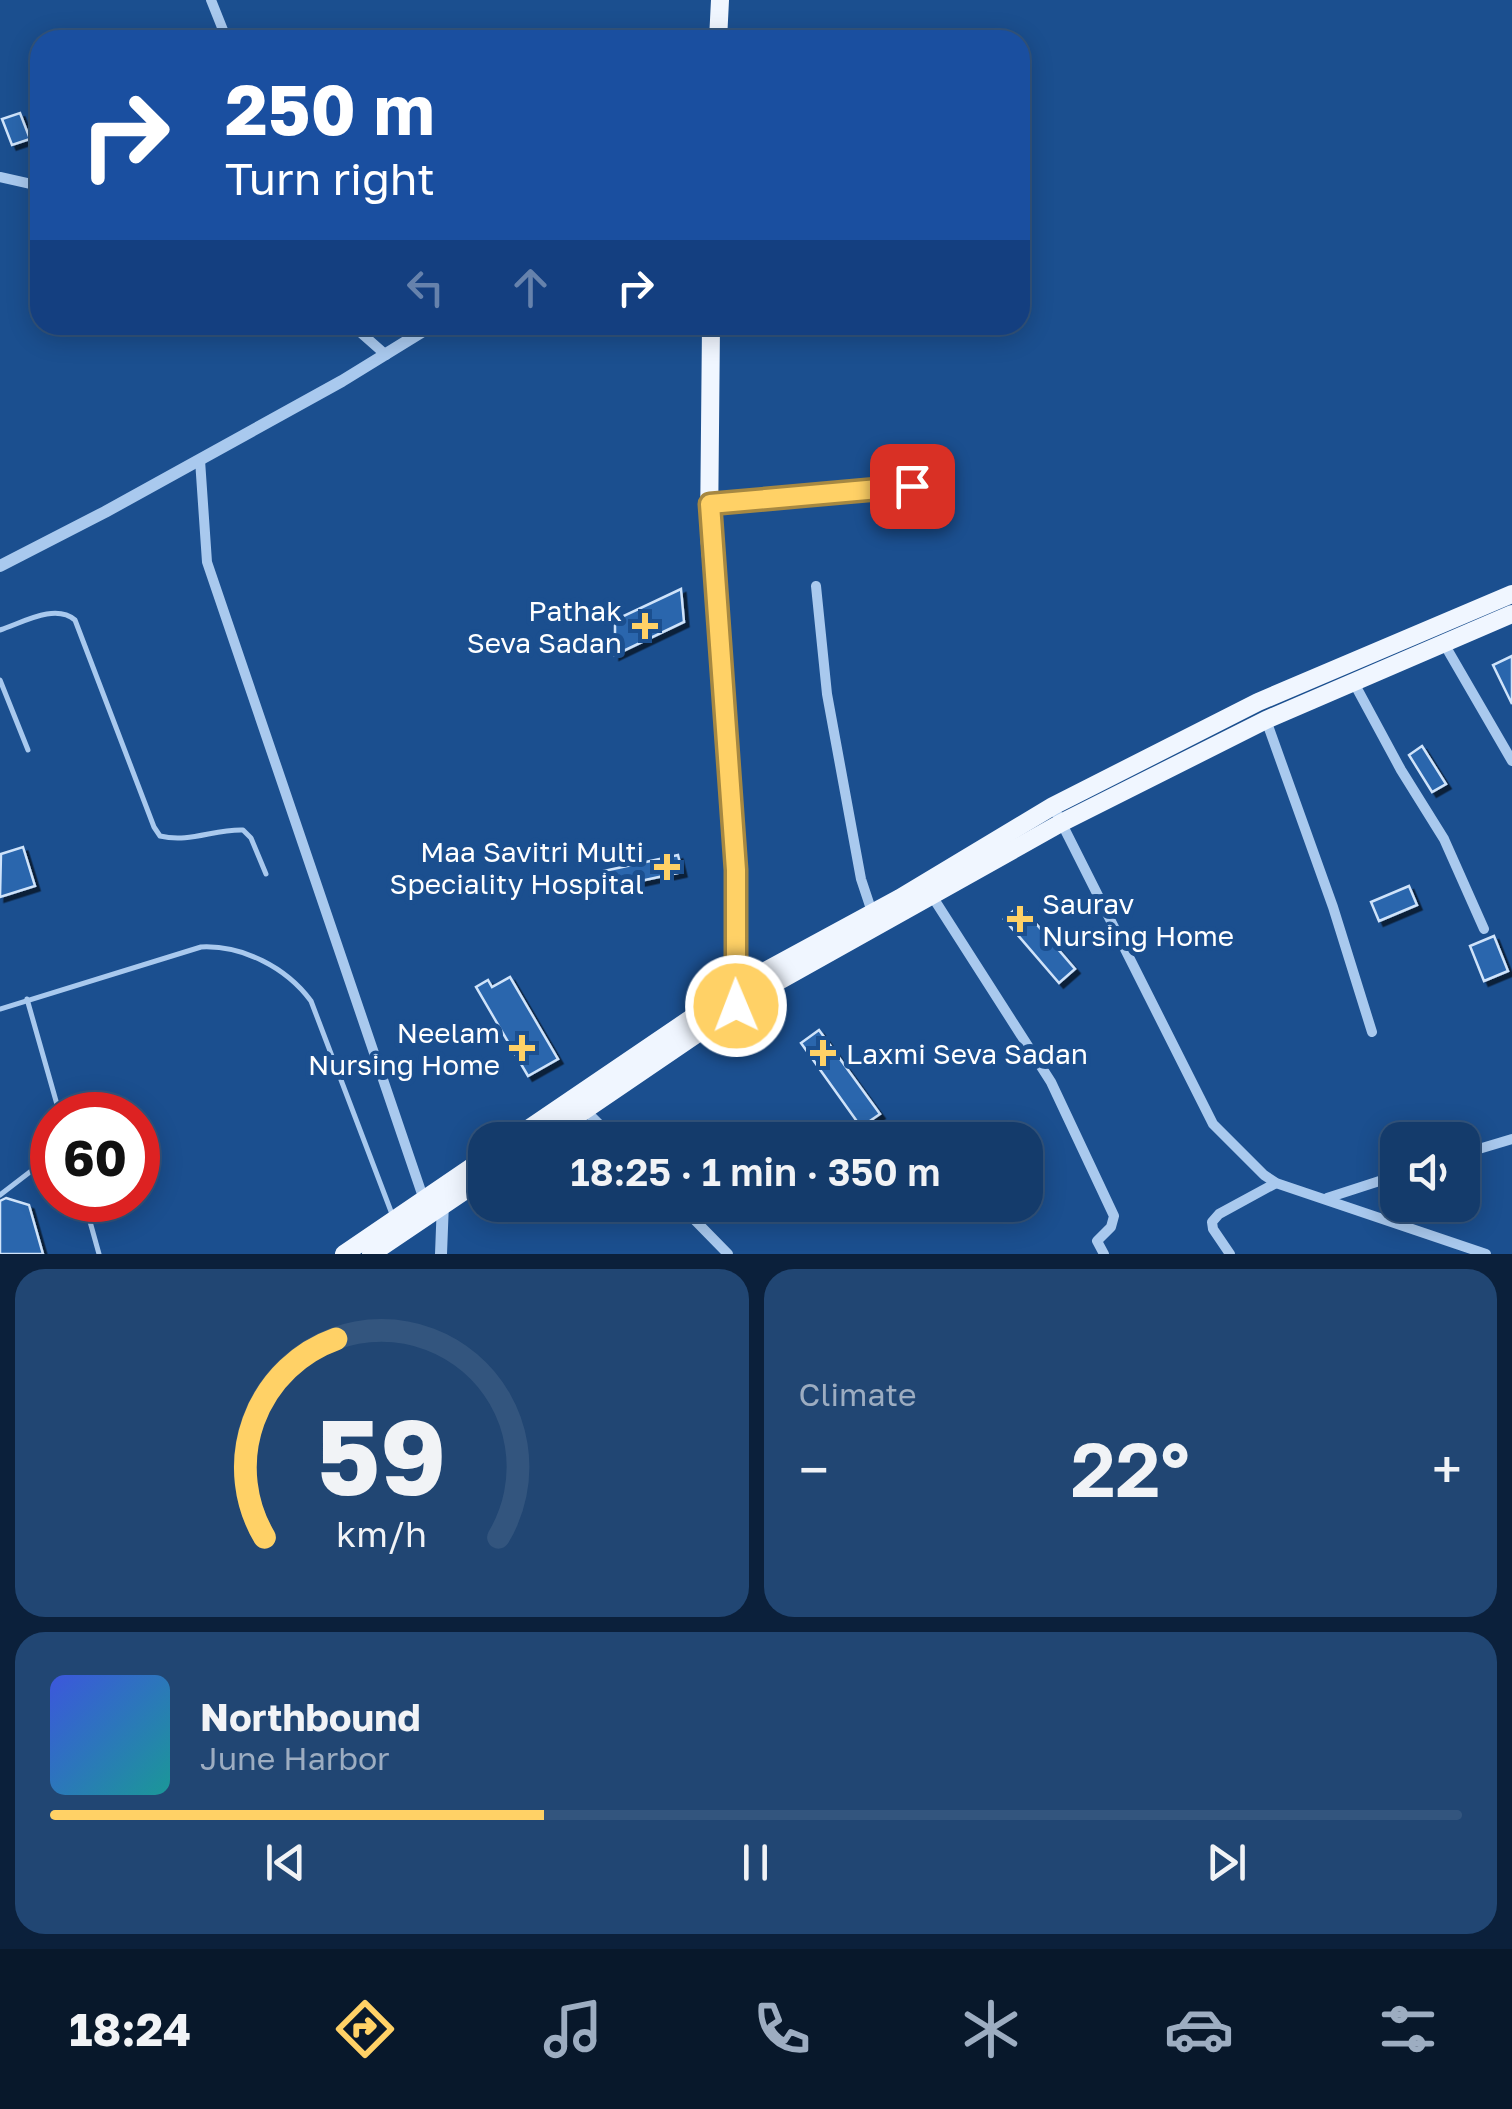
<!DOCTYPE html>
<meta charset="utf-8">
<style>
body{margin:0;font-family:"Golos Text",sans-serif;background:#214673;color:#f1f3f6;height:100vh;display:flex;flex-direction:column;font-size:38px;white-space:nowrap}
*{box-sizing:border-box;margin:0}
p{font-size:32px;color:#9dadc1}
.icon{flex:none;width:55px;height:55px;fill:none;stroke:currentColor;stroke-width:2;stroke-linecap:round;stroke-linejoin:round}
.map{position:relative;height:1254px;overflow:hidden}
.panel{display:flex;flex-direction:column;gap:15px;padding:15px;background:#0b203b;flex:1}
.panel>*{flex:none}
.guide{position:absolute;left:30px;top:30px;width:1000px;height:305px;border-radius:30px;box-shadow:0 5px 25px #0003,0 0 0 2px #33557e;background:#1a4fa0;color:#fff;overflow:hidden}
.tools{position:absolute;left:1380px;top:1122px;display:grid;gap:20px}
.tools a{display:grid;place-items:center;width:100px;height:100px;border-radius:20px;background:#143b6b;box-shadow:0 5px 25px #0003,0 0 0 2px #33557e;font-size:50px}
.speed{position:absolute;left:30px;top:1092px;display:flex;gap:20px;font-size:50px;font-weight:700;text-align:center}
.speed>*{display:grid;place-content:center;width:130px;height:130px;border-radius:50%;background:#143b6b;box-shadow:0 5px 25px #0003,0 0 0 2px #33557e;line-height:1}
.speed .limit{border:15px solid #d22;background:#fff;color:#111}
.pin{position:absolute;display:grid;place-items:center;width:85px;height:85px;color:#fff;margin:-42px;border-radius:20px;box-shadow:0 5px 15px #0006}
.me{position:absolute;width:110px;margin:-55px;rotate:359deg;stroke-linejoin:round;filter:drop-shadow(0 0 8px #0008)}
.turn{display:flex;align-items:center;gap:35px;height:210px;padding:0 30px;font-size:45px}
.turn .icon{width:130px;height:130px;stroke-width:2.5}
.turn b{display:block;font-size:70px;line-height:85px}
.lanes{display:flex;align-items:center;height:95px;padding:0 30px;background:#0003;justify-content:center;gap:50px;direction:ltr}
.lanes .off{opacity:.35}
.big{font-size:75px;font-weight:600;line-height:1.1}
.panel .tile{flex:1;display:flex;flex-direction:column;justify-content:center;gap:15px;min-width:0;padding:0 35px;border-radius:30px;background:#214673}
.panel .dial{align-items:center;gap:0}
.dial svg{height:260px;overflow:visible;fill:none;stroke:#33557e;stroke-width:7;stroke-linecap:round;text-anchor:middle}
.dial text{fill:#f1f3f6;stroke:none}
.song{display:flex;align-items:center;gap:30px}
.cover{width:120px;height:120px;border-radius:15px;background:linear-gradient(135deg,hsl(230 70% 55%),hsl(180 70% 35%))}
.played{height:10px;border-radius:5px;background:linear-gradient(90deg,#ffd166 35%,#33557e 35%)}
.keys{display:flex;justify-content:space-around;direction:ltr}
.heat{display:flex;justify-content:space-between;align-items:center;font-size:55px;direction:ltr}
.panel .tiles{flex:1;display:grid;gap:15px;grid-template-columns:1fr 1fr}
.tile:last-child{grid-column:span 2}
.trip{position:absolute;left:468px;top:1122px;width:575px;height:100px;border-radius:30px;background:#143b6b;box-shadow:0 5px 25px #0003,0 0 0 2px #33557e;font-weight:600;line-height:100px;text-align:center}
.tab-bar{display:flex;height:160px;justify-content:space-around;align-items:center;background:#08182b;color:#9dadc1}
.tab-bar .icon{width:70px;height:70px}
.tab-bar .active{color:#ffd166}
.tab-bar b{font-size:45px;color:#f1f3f6}
.map>svg:first-child{display:block}
.building{fill:#2a66ad;stroke:#cfe3fa;stroke-width:2.5;filter:url(#shadow)}
.lines{fill:none;stroke-linecap:round;stroke-linejoin:round}
.service{stroke:#a9c9ee;stroke-width:5}
.minor{stroke:#a9c9ee;stroke-width:10}
.tertiary{stroke:#a9c9ee;stroke-width:12}
.primary{stroke:#f0f6ff;stroke-width:18}
.route-casing{stroke:#a68842;stroke-width:25}
.route{stroke:#ffd166;stroke-width:18}
.poi-dot{fill:#ffd166;stroke:#1b4f8f;stroke-width:4}
.labels{text-anchor:middle;dominant-baseline:central;stroke-width:10;stroke-linejoin:round;paint-order:stroke}
.poi-label{font-size:28px;fill:#fff;stroke:#1b4f8f;text-anchor:end}
</style>
<div class="map">
<svg width="1512" height="1254" viewBox="0 0 1512 1254">
<defs>
<filter id="shadow"><feDropShadow dx="4.5" dy="4.5" stdDeviation="0" flood-color="#0009"/></filter>
</defs>
<rect width="100%" height="100%" fill="#1b4f8f"/>
<g class="building">
<polygon points="20,113 30,139 12,145 2,119"/>
<polygon points="681,589 684,622 615,655 615,620"/>
<polygon points="1512,656 1512,704 1493,665"/>
<polygon points="1422,746 1446,784 1432,792 1409,755"/>
<polygon points="23,847 35,886 0,897 1,854"/>
<polygon points="678,855 682,872 608,888 604,871"/>
<polygon points="1409,886 1417,905 1379,921 1371,902"/>
<polygon points="1020,905 1075,969 1059,983 1004,919"/>
<polygon points="1494,936 1508,971 1484,981 1470,946"/>
<polygon points="510,977 558,1059 528,1076 476,987 488,980 492,987"/>
<polygon points="819,1030 880,1114 861,1127 801,1043"/>
<polygon points="6,1198 29,1205 43,1254 0,1254 0,1201"/>
</g>
<g class="lines">
<g class="service">
<polyline points="711,504 913,486"/>
<path d="M0,630C22,623 55,603 75,620L154,827L160,836C190,843 214,829 243,830L251,838L266,874"/>
<polyline points="0,680 28,750"/>
<polyline points="27,999 60,1115"/>
<path d="M0,1009L201,947C242,945 286,967 311,1001L392,1214"/>
<polyline points="0,1195 52,1155"/>
<polyline points="84,1200 99,1254"/>
</g>
<g class="minor">
<polyline points="211,0 227,40"/>
<polyline points="0,177 40,186"/>
<polyline points="352,325 386,355"/>
<polyline points="200,460 207,562 423,1197"/>
<polyline points="816,586 827,694 861,879 872,912"/>
<polyline points="1443,642 1512,761"/>
<polyline points="1354,683 1401,770 1444,839 1484,929"/>
<polyline points="1266,720 1333,907 1372,1032"/>
<polyline points="1053,806 1213,1124 1264,1175 1276,1183 1486,1254"/>
<polyline points="932,896 1051,1082 1114,1216 1111,1227 1097,1241 1104,1254"/>
<polyline points="586,1111 615,1140"/>
<polyline points="1462,1154 1512,1139"/>
<polyline points="1327,1198 1398,1175"/>
<polyline points="680,1205 728,1254"/>
<polyline points="1230,1254 1213,1229 1212,1222 1219,1214 1276,1183"/>
</g>
<g class="tertiary">
<polyline points="0,566 105,512 342,381 433,325"/>
<polyline points="441,1254 443,1202"/>
</g>
<g class="primary">
<polyline points="718,40 720,0"/>
<polyline points="711,325 709,533 736,870 735,995"/>
<polyline points="512,1140 743,983 900,898 1053,806 1258,702 1512,594"/>
<polyline points="541,1140 754,995 1061,823 1266,720 1512,614"/>
<polyline points="344,1254 485,1158"/>
<polyline points="371,1254 485,1177"/>
</g>
</g>
<g class="lines">
<defs>
<polyline id="route" points="736,1006 736,870 710,504 912,486"/>
</defs>
<use href="#route" class="route-casing"/>
<use href="#route" class="route"/>
</g>
<g class="poi-dot">
<path d="M640 611h10v10h10v10h-10v10h-10v-10h-10v-10h10z"/>
<path d="M662 852h10v10h10v10h-10v10h-10v-10h-10v-10h10z"/>
<path d="M1015 904h10v10h10v10h-10v10h-10v-10h-10v-10h10z"/>
<path d="M517 1033h10v10h10v10h-10v10h-10v-10h-10v-10h10z"/>
<path d="M818 1038h10v10h10v10h-10v10h-10v-10h-10v-10h10z"/>
</g>
<g class="labels">
<g class="poi-label">
<text x="622" y="610">Pathak<tspan x="622" dy="32">Seva Sadan</tspan></text>
<text x="644" y="851">Maa Savitri Multi<tspan x="644" dy="32">Speciality Hospital</tspan></text>
<text x="1042" y="903" text-anchor="start">Saurav<tspan x="1042" dy="32">Nursing Home</tspan></text>
<text x="500" y="1032">Neelam<tspan x="500" dy="32">Nursing Home</tspan></text>
<text x="846" y="1053" text-anchor="start">Laxmi Seva Sadan</text>
</g>
</g>
</svg>
<div class="tools">
<a><svg class="icon" aria-label="sound" viewBox="0 0 24 24"><path d="M4 9h4l5-4v14l-5-4H4zM17 9q2 3 0 6"/></svg></a>
</div>
<div class="speed"><div class="limit">60</div></div>
<div class="pin" style="left:912px;top:486px;background:#d93025"><svg class="icon" aria-label="arrive" viewBox="0 0 24 24"><path d="M6 21V4h12l-3 4 3 4H6"/></svg></div>
<svg class="me" style="left:736px;top:1006px" viewBox="-20 -20 40 40"><circle r="17" fill="#ffd166" stroke="#fff" stroke-width="3"/><path d="M0-11L8 9 0 5-8 9z" fill="#fff"/></svg>
<div class="trip">18:25 · 1 min · 350 m</div>
<div class="guide">
<div class="turn"><svg class="icon" aria-label="right" viewBox="0 0 24 24"><path d="M7 20v-9h11M14 6l5 5-5 5"/></svg><div><b>250 m</b>Turn right</div></div>
<div class="lanes"><svg class="icon off" aria-label="left" viewBox="0 0 24 24"><path d="M17 20v-9H6M10 6l-5 5 5 5"/></svg><svg class="icon off" aria-label="ahead" viewBox="0 0 24 24"><path d="M12 20V5M6 11l6-6 6 6"/></svg><svg class="icon" aria-label="right" viewBox="0 0 24 24"><path d="M7 20v-9h11M14 6l5 5-5 5"/></svg></div>
</div>
</div>
<section class="panel">
<div class="tiles">
<div class="tile dial"><svg viewBox="0 0 100 80">
<path d="M14 69A42 42 0 1 1 86 69"/>
<path d="M14 69A42 42 0 0 1 36 8" stroke="#ffd166"/>
<text x="50" y="56" font-size="32" font-weight="700">59</text>
<text x="50" y="72" font-size="11">km/h</text>
</svg></div>
<div class="tile"><p>Climate</p>
<div class="heat"><a>−</a><b class="big">22°</b><a>+</a></div>
</div>
<div class="tile">
<div class="song"><i class="cover"></i><div><b>Northbound</b><p>June Harbor</p></div></div>
<div class="played"></div>
<div class="keys"><svg class="icon" aria-label="previous" viewBox="0 0 24 24"><path d="M18 5L8 12l10 7zM5 5v14"/></svg><svg class="icon" aria-label="pause" viewBox="0 0 24 24"><path d="M8 5v14M16 5v14"/></svg><svg class="icon" aria-label="next" viewBox="0 0 24 24"><path d="M6 5l10 7-10 7zM19 5v14"/></svg></div>
</div>
</div>
</section>
<nav class="tab-bar">
<b>18:24</b>
<svg class="icon active" aria-label="directions" viewBox="0 0 24 24"><path d="M12 3l9 9-9 9-9-9zM9 14v-3h6M13 9l2 2-2 2"/></svg>
<svg class="icon" aria-label="music" viewBox="0 0 24 24"><path d="M9 18V5l10-2v13"/><circle cx="6" cy="18" r="3"/><circle cx="16" cy="16" r="3"/></svg>
<svg class="icon" aria-label="phone" viewBox="0 0 24 24"><path d="M5 4h4l2 5-3 2q2 4 5 5l2-3 5 2v4C11 20 4 13 5 4z"/></svg>
<svg class="icon" aria-label="climate" viewBox="0 0 24 24"><path d="M12 3v18M4 7l16 10M4 17L20 7"/></svg>
<svg class="icon" aria-label="car" viewBox="0 0 24 24"><path d="M5 17H2v-5l4-1 3-4h7l3 4 3 1v5h-3M9 17h6M6 11h13"/><circle cx="7" cy="17" r="2"/><circle cx="17" cy="17" r="2"/></svg>
<svg class="icon" aria-label="filters" viewBox="0 0 24 24"><path d="M4 7h16M4 17h16"/><circle cx="9" cy="7" r="2"/><circle cx="15" cy="17" r="2"/></svg>
</nav>
